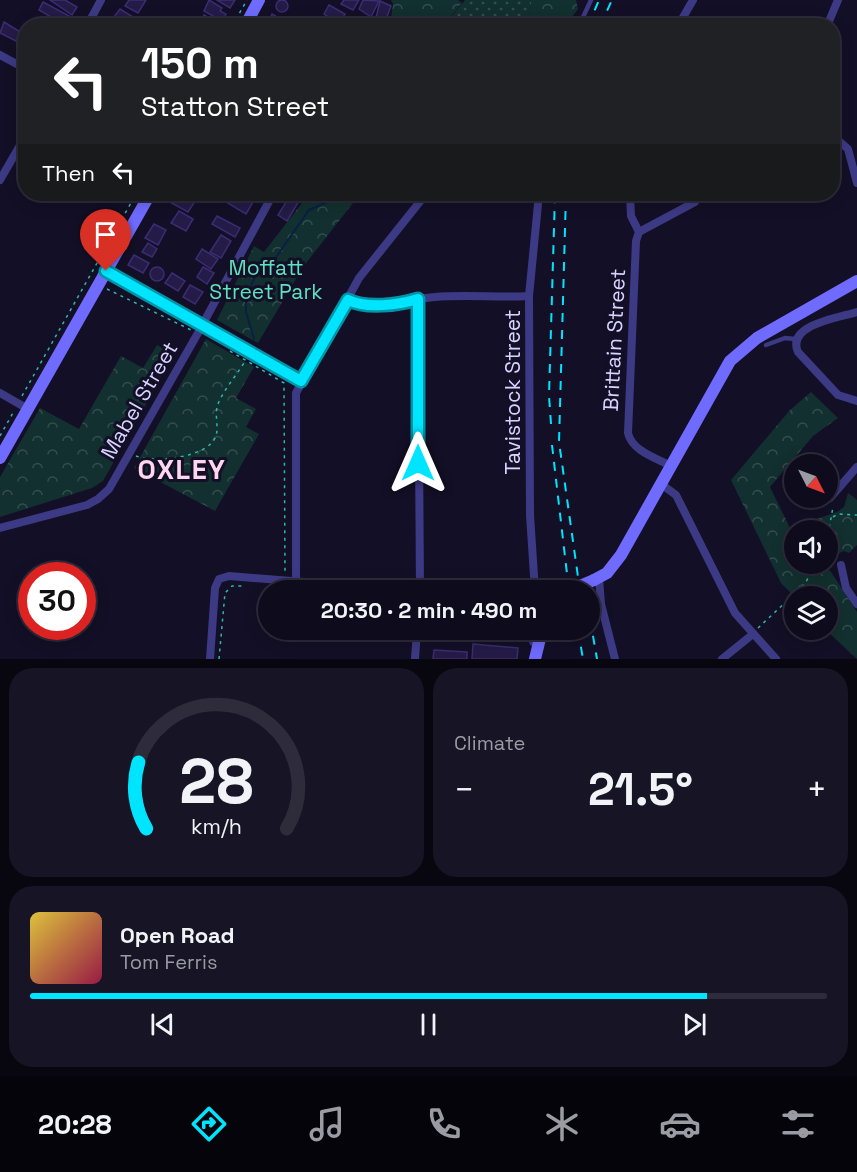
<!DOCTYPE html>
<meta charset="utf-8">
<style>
body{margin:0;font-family:"Space Grotesk",sans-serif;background:#171425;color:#f1f3f6;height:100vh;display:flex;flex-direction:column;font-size:22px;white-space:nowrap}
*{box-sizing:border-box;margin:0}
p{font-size:20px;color:#9b9ba3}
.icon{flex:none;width:33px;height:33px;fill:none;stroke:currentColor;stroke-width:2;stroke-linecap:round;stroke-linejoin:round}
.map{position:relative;height:659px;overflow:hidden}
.details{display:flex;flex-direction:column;gap:9px;padding:9px;background:#08060f;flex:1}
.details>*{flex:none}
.banner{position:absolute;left:18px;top:18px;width:822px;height:183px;border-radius:24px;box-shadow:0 3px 15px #0003,0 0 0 2px #2e2b3b;background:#202124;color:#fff;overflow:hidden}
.needle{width:39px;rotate:132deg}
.fabs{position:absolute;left:784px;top:454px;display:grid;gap:12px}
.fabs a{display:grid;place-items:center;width:54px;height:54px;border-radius:50%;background:#0e0b1c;box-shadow:0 3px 15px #0003,0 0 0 2px #2e2b3b;font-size:30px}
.speed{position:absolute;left:18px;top:562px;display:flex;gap:12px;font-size:30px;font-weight:700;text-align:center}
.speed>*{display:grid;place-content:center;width:78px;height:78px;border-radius:50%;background:#0e0b1c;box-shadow:0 3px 15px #0003,0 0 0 2px #2e2b3b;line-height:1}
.speed .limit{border:9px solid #d22;background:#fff;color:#111}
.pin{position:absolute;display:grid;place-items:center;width:51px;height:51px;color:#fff;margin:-62px -26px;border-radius:50% 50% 50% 0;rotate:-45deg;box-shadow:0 0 6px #0007}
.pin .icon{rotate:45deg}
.me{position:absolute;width:66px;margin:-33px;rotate:0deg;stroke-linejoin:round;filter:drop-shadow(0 0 4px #0008)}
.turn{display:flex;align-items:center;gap:21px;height:126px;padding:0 24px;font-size:27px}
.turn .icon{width:78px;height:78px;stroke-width:2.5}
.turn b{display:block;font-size:42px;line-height:51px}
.then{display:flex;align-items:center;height:57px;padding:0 24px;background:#0003;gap:12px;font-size:22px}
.big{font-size:45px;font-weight:600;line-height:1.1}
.details .widget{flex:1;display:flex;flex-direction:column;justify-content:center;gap:9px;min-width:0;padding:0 21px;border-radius:24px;background:#171425}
.details .dial{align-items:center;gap:0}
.dial svg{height:156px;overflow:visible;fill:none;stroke:#2e2b3b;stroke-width:7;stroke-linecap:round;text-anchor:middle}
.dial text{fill:#f1f3f6;stroke:none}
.song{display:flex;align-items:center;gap:18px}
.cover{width:72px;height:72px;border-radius:9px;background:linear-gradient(135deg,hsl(50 70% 55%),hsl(340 70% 35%))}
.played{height:6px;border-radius:3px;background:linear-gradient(90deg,#00e5ff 85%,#2e2b3b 85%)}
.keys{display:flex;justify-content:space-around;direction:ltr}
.heat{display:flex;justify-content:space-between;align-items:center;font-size:33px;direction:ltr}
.details .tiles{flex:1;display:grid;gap:9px;grid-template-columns:1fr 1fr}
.widget:last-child{grid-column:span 2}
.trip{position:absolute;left:258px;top:580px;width:342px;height:60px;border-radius:30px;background:#0e0b1c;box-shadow:0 3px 15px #0003,0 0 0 2px #2e2b3b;font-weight:600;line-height:60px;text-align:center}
.tab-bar{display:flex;height:96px;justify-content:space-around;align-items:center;background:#06040b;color:#9b9ba3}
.tab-bar .icon{width:42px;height:42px}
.tab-bar .selected{color:#00e5ff}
.tab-bar b{font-size:27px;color:#f1f3f6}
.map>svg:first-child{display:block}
.grass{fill:url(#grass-dots)}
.forest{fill:url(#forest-crowns);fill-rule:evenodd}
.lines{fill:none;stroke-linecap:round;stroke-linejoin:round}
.stream{stroke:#0a1f44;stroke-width:2}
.building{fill:#241b47;stroke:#3b2d73;stroke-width:1.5}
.path{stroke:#2fb8b0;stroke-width:1.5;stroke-dasharray:3 4.5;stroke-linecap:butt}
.lane{stroke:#3d3a85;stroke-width:4.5}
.street{stroke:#3d3a85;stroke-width:8}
.secondary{stroke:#6f6bff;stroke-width:12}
.rail{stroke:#00e5ff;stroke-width:2;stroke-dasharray:9 8;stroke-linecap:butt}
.secondary-bridge{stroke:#6f6bff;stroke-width:12}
.route-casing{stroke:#0095a6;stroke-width:15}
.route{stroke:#00e5ff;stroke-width:10}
.labels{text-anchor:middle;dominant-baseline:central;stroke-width:6;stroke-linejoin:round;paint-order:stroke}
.park-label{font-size:21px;fill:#5fe0c0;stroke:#130f26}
.street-label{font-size:21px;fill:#d9d4ff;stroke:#130f26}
.district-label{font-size:27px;font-weight:bold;letter-spacing:1.5px;fill:#ffd6f0;stroke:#130f26}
</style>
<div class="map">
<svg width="857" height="659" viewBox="0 0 857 659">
<defs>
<pattern id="grass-dots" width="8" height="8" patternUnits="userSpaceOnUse" patternTransform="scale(1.5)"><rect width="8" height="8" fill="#12302f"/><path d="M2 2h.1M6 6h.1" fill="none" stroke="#344d4e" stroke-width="1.8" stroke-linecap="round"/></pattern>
<pattern id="forest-crowns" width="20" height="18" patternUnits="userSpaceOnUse" patternTransform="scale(1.5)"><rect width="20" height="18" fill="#12302f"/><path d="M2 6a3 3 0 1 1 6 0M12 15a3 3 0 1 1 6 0" fill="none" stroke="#344d4e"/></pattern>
</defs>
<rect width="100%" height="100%" fill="#130f26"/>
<polygon class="grass" points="465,0 532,0 529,16 533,25 444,26"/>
<g class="forest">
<polygon points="391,0 458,0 462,3 444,25 390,25 393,4"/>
<polygon points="532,0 576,0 578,9 566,25 533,25 529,16"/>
<polygon points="309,194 360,194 303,267 258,343 217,320 254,246 264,252"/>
<polygon points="206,339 254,367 236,398 256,409 246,427 259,434 215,511 134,468"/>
<polygon points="157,345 174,354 103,481 92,488 0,517 0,477 40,408 79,429 121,356 143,368"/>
<path d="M811,392L838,418L813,436L770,487L790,528L837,512L844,507L848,493L857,500V545L849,553L844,551L829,557V569L857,612V659L826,630L828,597H795L781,583L731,480L790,410ZM795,531H828V564H795Z"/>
</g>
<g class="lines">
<polyline class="stream" points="254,339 246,312 246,300 257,270 274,260 309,210 346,194"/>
</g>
<g class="building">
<circle cx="282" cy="6" r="6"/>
<polygon points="50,0 65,0 77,7 72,15"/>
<polygon points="129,0 146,0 138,13 125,6"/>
<polygon points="209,0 222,8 220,11 226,14 222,21 204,11"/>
<polygon points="217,0 235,0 230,8"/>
<polygon points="344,0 359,0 353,10 341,4"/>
<polygon points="363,0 379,1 371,17 359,9"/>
<polygon points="380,1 391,6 384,25 375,22"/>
<polygon points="43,2 71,17 66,26 39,10"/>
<polygon points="329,5 345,14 338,26 332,24 334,21 324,14"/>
<polygon points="120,9 133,17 128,26 117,26 110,22"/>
<polygon points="272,14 282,20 279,26 268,25"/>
<polygon points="204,15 219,24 218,26 199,24"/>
<polygon points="4,22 22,33 16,41 0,33"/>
<polygon points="170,194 177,194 194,203 188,212 166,200"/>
<polygon points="224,194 238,194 253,202 246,214 221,199"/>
<polygon points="291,194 302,196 287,221 278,215"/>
<polygon points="179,211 193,219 186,231 171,223"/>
<polygon points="217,216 240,228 235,237 212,224"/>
<polygon points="154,224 166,230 158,245 145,238"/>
<polygon points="221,235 231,241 221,258 210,252"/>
<polygon points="148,243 157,249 152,257 142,252"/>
<polygon points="202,249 218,259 211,269 196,259"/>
<polygon points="134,255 149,263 143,273 128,265"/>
<circle cx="157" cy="274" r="7"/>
<polygon points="203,267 214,273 207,284 197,277"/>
<polygon points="172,273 185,281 178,291 165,283"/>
<polygon points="190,285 203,292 195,304 183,297"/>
<polygon points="473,644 518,648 517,659 472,659"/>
<polygon points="434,650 467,652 467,659 433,659"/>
</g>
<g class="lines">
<g class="path">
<polyline points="232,26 247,0"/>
<polyline points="107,289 191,330"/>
<polyline points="230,351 284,383 285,572"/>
<polyline points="22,396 136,194"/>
<polyline points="0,436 14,411"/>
<path d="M136,456C155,463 208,458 216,436C219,426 214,414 218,404C224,389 237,375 245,361"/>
<polyline points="833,517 838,514 857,515"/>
<polyline points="828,535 833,507"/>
<polyline points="828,554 835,560"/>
<polyline points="758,628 805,584 814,566 821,564"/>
<polyline points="219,659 225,593 232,586 245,586"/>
</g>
<g class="lane">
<polyline points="579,26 591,0"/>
<polyline points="766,345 785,338 795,339"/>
</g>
<g class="street">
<polyline points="87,26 101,0"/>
<polyline points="678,26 693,0"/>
<polyline points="827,26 838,0"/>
<polyline points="0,55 26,69"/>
<polyline points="832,135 848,149 857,183"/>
<polyline points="0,180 26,135"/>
<path d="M630,194L631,216L639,232L636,241L628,433C632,451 656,458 671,466"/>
<polyline points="639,232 695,202"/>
<polyline points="106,271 301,381"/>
<polyline points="418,299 420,591"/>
<path d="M348,300C374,314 408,299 435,297C466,294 498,298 529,296"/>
<path d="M857,312C838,318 786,325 798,352L838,395L857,401"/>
<polyline points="0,393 28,409"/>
<polyline points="661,484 676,495 735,613 776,659"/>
<polyline points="830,498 857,467"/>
<polyline points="0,528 87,505 98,499 109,489 198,333 273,194"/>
<polyline points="841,565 846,588 857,604"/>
<polyline points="599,578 601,604 615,659"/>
<polyline points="296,581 296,393 359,278 426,194"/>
<polyline points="535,591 530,515 529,296 539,194"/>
<polyline points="533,630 533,642 540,647"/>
<polyline points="210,659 215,588 219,579 229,576 418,591"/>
<polyline points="415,659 417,630"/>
<polyline points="722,659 753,634"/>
</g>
<g class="secondary">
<polyline points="245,26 259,0"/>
<polyline points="0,458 150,194"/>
<polyline points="594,580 607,573 621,555 730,361 757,338 857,281"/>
<polyline points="535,659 542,630"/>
</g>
<g class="rail">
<polyline points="588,26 599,0"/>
<polyline points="600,26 612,0"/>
<polyline points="566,194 559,442 580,591"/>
<polyline points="551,424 549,396 555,194"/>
<polyline points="552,445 569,591"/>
<polyline points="590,619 597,659"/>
<polyline points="578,630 583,659"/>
</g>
<polyline class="secondary-bridge" points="568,591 594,580"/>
</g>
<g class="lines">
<defs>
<path id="route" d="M106,271L301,381L348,300C367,309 398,305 418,299V463"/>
</defs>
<use href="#route" class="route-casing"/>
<use href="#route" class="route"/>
</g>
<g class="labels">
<g class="park-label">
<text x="266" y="267">Moffatt<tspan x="266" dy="24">Street Park</tspan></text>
</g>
<g class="street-label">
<text transform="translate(614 340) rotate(-87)">Brittain Street</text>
<text transform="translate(512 392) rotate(-90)">Tavistock Street</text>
<text transform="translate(139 400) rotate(-60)">Mabel Street</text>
</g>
<g class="district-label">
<text x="182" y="469">OXLEY</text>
</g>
</g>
</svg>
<div class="fabs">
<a><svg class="needle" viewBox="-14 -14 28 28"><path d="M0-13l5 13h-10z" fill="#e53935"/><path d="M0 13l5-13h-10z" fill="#9b9ba3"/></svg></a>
<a><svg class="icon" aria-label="sound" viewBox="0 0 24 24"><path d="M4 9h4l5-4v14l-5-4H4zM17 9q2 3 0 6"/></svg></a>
<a><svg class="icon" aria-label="layers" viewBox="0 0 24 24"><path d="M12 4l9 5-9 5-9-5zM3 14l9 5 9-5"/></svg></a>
</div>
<div class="speed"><div class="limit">30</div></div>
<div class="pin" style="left:106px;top:271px;background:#d93025"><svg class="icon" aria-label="arrive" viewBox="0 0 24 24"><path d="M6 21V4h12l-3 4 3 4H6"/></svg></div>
<svg class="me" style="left:418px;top:463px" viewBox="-20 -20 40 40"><path d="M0-17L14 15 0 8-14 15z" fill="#00e5ff" stroke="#fff" stroke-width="4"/></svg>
<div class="trip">20:30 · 2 min · 490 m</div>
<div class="banner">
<div class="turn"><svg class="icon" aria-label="left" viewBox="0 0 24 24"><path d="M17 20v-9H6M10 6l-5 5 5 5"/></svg><div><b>150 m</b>Statton Street</div></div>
<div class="then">Then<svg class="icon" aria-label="left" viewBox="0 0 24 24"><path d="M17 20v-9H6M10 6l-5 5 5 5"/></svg></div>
</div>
</div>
<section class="details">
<div class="tiles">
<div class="widget dial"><svg viewBox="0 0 100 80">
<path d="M14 69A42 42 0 1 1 86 69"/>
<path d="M14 69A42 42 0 0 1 10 35" stroke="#00e5ff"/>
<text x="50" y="56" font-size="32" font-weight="700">28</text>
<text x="50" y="72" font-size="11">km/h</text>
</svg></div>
<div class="widget"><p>Climate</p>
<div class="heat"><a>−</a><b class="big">21.5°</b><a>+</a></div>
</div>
<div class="widget">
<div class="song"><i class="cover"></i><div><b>Open Road</b><p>Tom Ferris</p></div></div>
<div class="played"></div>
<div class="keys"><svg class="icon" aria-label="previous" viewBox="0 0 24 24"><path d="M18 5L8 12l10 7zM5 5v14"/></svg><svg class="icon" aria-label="pause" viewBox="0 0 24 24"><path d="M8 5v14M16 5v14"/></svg><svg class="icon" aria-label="next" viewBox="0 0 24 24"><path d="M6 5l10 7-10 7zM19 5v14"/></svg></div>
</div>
</div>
</section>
<nav class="tab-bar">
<b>20:28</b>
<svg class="icon selected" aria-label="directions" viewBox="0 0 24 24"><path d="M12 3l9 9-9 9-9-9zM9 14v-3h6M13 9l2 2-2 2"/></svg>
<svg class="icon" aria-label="music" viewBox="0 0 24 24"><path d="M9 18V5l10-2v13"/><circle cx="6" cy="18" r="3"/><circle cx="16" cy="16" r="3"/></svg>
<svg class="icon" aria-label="phone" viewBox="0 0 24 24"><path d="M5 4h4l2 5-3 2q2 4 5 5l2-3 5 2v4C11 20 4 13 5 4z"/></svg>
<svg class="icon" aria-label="climate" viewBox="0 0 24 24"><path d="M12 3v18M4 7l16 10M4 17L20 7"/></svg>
<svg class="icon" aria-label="car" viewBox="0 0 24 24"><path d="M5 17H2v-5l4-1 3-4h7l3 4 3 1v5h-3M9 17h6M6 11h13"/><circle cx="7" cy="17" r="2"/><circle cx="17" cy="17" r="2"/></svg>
<svg class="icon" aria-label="filters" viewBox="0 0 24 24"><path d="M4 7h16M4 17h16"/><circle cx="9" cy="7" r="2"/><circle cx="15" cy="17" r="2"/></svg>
</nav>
